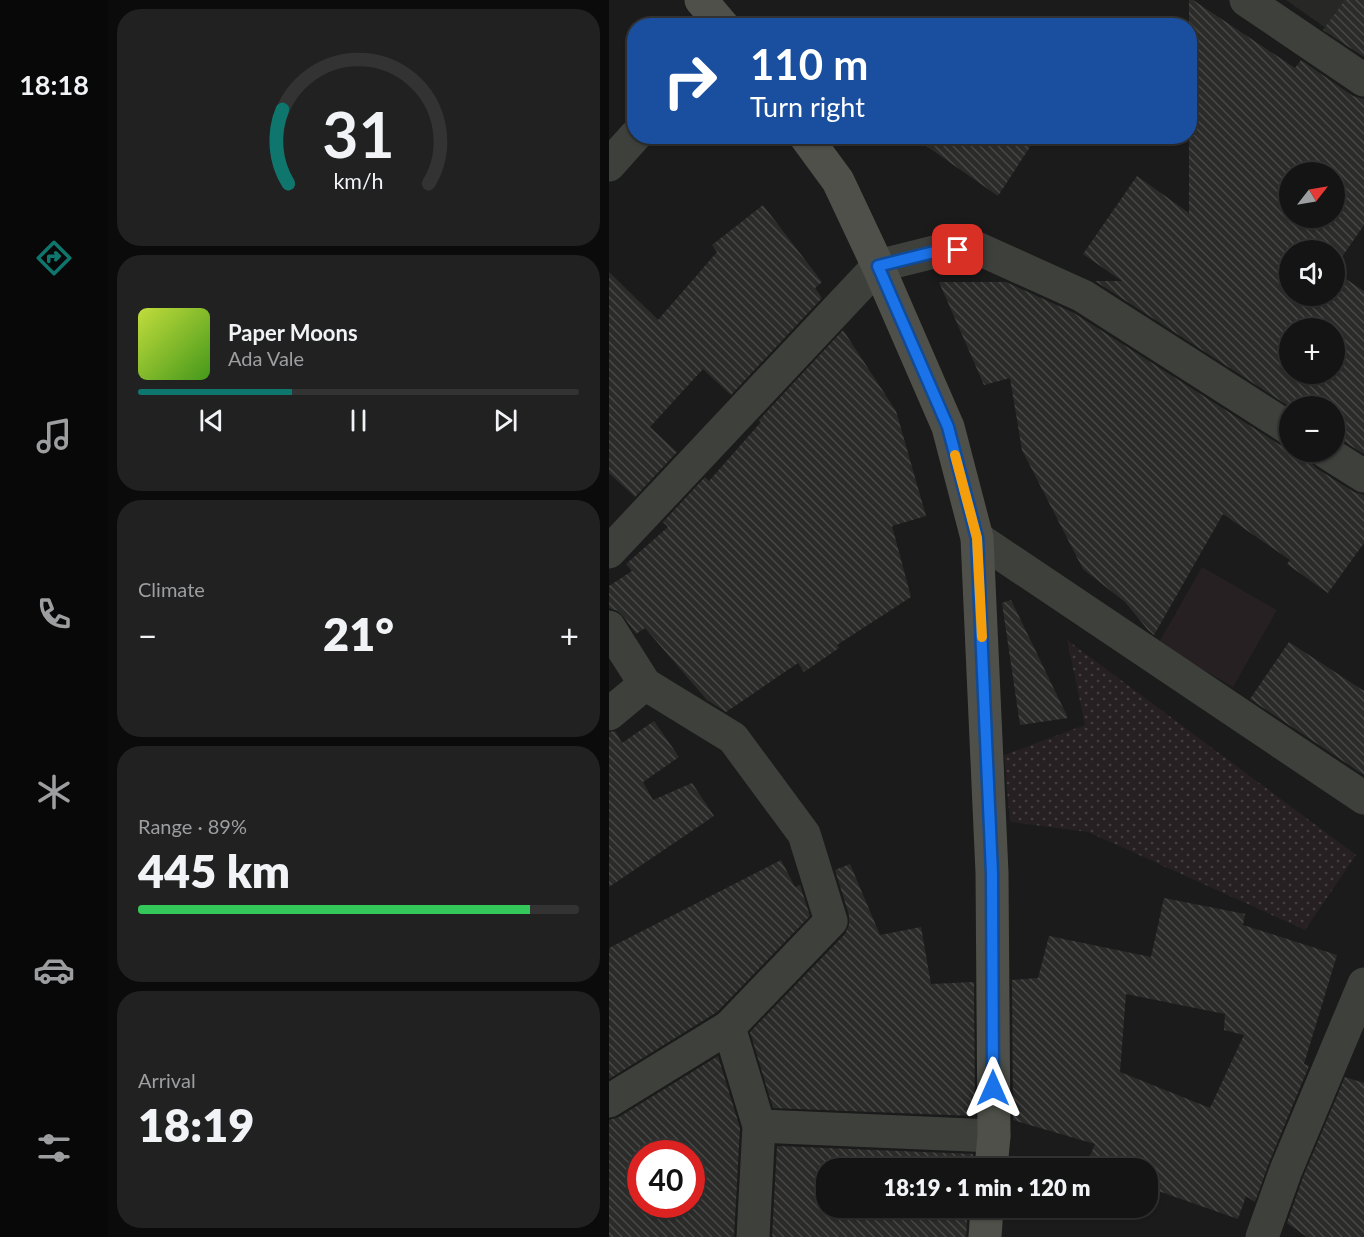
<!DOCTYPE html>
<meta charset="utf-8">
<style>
body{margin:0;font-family:Lato,sans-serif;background:#212122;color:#f1f3f6;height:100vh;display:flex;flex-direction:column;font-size:22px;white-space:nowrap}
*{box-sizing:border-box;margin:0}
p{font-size:20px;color:#9d9ea0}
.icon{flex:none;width:33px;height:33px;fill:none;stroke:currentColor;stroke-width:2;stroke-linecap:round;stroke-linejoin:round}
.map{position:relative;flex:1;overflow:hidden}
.panel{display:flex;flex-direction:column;gap:9px;padding:9px;background:#0b0b0b;width:501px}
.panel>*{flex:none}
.banner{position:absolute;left:18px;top:18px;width:570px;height:126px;border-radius:24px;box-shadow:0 2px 4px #0004,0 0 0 2px #333334;background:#1a4fa0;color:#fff;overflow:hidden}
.needle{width:39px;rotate:59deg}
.fabs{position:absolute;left:670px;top:162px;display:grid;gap:12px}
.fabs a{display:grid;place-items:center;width:66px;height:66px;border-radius:50%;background:#141414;box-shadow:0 2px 4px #0004,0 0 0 2px #333334;font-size:30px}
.speed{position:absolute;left:18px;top:1140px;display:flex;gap:12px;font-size:30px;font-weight:700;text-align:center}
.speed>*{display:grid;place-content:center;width:78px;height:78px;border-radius:50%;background:#141414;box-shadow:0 2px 4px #0004,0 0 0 2px #333334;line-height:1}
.speed .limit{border:9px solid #d22;background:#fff;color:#111}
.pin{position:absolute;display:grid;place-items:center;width:51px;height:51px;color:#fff;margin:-26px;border-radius:12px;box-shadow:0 3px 9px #0006}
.me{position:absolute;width:66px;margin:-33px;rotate:0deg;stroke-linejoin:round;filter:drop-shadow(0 0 4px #0008)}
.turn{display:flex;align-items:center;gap:21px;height:126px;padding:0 24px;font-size:27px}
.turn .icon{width:78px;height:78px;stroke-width:2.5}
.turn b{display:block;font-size:42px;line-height:51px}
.big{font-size:45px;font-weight:800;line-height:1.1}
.panel .card{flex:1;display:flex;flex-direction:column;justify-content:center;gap:9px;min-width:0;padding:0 21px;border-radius:24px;background:#212122}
.panel .dial{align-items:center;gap:0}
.dial svg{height:156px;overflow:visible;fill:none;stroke:#333334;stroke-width:7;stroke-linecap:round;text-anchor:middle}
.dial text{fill:#f1f3f6;stroke:none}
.song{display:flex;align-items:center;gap:18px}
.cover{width:72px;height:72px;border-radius:9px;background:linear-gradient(135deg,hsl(70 70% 55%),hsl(100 70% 35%))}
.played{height:6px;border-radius:3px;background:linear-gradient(90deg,#0f766e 35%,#333334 35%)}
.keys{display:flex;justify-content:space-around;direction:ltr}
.heat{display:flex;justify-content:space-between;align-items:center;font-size:33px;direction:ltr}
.charge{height:9px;border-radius:4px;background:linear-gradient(90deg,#34c759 89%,#333334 0)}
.trip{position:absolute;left:207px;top:1158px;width:342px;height:60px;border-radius:24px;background:#141414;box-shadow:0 2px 4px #0004,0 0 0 2px #333334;font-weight:800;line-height:60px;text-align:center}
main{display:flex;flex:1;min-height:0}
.dock{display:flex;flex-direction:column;width:108px;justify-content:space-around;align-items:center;background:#080808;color:#9d9ea0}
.dock .icon{width:42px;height:42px}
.dock .on{color:#0f766e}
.dock b{font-size:27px;color:#f1f3f6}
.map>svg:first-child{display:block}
.built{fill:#272826}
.green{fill:#262022}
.park{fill:url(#park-dots)}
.building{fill:url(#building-back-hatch);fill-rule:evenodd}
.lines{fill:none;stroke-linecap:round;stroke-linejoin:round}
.street{stroke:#3e403b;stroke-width:33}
.secondary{stroke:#4e5049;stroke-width:33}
.route-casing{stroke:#114b97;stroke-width:15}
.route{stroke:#1a73e8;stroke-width:10}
.slow{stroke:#f59e0b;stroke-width:10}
</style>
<main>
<nav class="dock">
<b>18:18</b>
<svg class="icon on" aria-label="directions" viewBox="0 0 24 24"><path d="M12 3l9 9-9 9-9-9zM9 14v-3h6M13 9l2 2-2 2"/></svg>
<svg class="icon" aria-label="music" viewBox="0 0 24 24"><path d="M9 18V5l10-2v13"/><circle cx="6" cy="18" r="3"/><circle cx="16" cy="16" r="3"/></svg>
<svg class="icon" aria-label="phone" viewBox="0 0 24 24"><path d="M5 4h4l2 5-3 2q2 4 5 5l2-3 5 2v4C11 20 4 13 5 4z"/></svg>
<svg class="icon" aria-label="climate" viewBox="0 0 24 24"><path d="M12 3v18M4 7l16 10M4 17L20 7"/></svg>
<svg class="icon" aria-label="car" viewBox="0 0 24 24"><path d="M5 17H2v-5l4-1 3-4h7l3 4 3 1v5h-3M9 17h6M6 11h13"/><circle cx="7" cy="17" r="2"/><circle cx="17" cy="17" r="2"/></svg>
<svg class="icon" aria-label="filters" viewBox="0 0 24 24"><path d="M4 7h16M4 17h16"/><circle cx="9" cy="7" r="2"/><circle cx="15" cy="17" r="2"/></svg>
</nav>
<section class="panel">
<div class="card dial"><svg viewBox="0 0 100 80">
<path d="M14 69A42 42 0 1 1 86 69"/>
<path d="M14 69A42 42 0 0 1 11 31" stroke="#0f766e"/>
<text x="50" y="56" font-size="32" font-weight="700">31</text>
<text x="50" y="72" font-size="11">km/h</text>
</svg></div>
<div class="card">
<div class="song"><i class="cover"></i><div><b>Paper Moons</b><p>Ada Vale</p></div></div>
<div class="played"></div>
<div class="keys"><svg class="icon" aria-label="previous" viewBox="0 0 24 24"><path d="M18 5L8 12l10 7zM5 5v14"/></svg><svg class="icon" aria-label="pause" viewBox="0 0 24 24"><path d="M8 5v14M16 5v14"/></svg><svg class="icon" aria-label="next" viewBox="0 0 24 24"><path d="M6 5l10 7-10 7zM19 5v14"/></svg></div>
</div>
<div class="card"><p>Climate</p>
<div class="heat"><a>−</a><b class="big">21°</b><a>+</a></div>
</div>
<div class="card"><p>Range · 89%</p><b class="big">445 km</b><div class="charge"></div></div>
<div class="card"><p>Arrival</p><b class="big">18:19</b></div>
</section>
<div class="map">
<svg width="755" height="1237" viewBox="0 0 755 1237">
<defs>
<pattern id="park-dots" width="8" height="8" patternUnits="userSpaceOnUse" patternTransform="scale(1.5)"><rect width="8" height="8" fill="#262022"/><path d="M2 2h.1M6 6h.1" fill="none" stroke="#433e40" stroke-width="1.8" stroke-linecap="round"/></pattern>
<pattern id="building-back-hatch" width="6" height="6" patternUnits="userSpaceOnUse" patternTransform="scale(1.5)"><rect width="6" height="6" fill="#2b2c2a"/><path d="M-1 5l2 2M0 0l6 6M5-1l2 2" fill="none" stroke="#484846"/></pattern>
</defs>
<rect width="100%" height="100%" fill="#1a1b1a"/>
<polygon class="built" points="677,0 755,0 755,55"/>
<polygon class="green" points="593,567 668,610 624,687 549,644"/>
<polygon class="park" points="458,640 747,855 696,930 479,832 401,822 395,755 476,725"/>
<g class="building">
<path d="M580,0H584L686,68L692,60L744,96L755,99V225L726,267V250H681V296H726V272L755,291V454L726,436V406L681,407L486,281H513L474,254L528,176L580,213ZM681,172H726V218H681ZM681,328H726V374H681Z"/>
<polygon points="736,0 755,0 755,57 714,30"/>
<polygon points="303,136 428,136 389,196"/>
<polygon points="154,205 213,282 206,288 213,298 122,395 94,369 41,427 68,452 26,497 0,473 0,272 49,320 108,252 103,245"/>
<polygon points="330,282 397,282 465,313 671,445 681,448 681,452 698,452 701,461 707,468 745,492 755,495 755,543 719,593 678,564 681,560 614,514 545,635 539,630 516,602 474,569 413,450 401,378 375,385"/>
<polygon points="234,330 287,411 317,516 283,526 302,597 228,645 230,648 195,672 189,663 117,712 98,700 36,628 27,634 15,617 9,611 0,608 0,586 23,571 17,564 59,527 54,522 96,477 100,481 152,422 150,420"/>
<polygon points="402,600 459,718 411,725 393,603"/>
<polygon points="680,642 755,691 755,775 641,699"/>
<polygon points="45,721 70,757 34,782 44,800 83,783 105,816 0,887 0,732 6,731 13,743"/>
<polygon points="172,860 186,887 191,885 201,916 108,1012 0,1079 0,948"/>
<polygon points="241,864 271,935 312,927 322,984 365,982 366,1116 164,1108 141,1032 236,934 240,925 240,915 226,870"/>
<path d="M555,898L636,914L634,925L728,955L695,1064L700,1066L660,1163L646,1202L637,1196L629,1219L538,1187V1168H476L486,1144L404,1120L403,980L429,978L440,936L542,957ZM517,994L616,1014L615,1030L635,1035L601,1108L511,1072Z"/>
<path d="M109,1056L131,1128L125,1237H0V1120L10,1117ZM32,1154H82V1204H32Z"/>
<polygon points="736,1077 755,1083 755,1237 698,1237 678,1223 694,1177"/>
<polygon points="168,1146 364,1154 364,1168 218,1168 218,1208 359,1208 357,1237 163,1237"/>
</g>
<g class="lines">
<g class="street">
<polyline points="637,0 755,80"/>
<polyline points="0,165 26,136"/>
<polyline points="717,452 755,476"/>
<polyline points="368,538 755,798"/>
<polyline points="0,552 269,266 329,251 370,249 474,296 681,429"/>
<polyline points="0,627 36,684 124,738 195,834 222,921 120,1027 0,1101"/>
<polyline points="0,714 36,684"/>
<polyline points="120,1027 150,1126 144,1237"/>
<polyline points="150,1126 385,1136"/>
<polyline points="653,1237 677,1170 755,984"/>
</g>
<g class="secondary">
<polyline points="92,0 114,26"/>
<polyline points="196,136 229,181 269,266 339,427 368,538 383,873 385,1136 382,1168"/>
<polyline points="376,1237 378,1208"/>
</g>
</g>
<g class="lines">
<defs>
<polyline id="route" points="349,250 329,251 269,266 339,427 368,538 383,873 384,1088"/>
</defs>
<use href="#route" class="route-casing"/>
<use href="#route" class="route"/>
<polyline class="slow" points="346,455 368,538 373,637"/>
</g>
</svg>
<div class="fabs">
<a><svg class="needle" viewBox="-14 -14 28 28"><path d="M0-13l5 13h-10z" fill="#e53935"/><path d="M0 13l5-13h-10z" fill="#9d9ea0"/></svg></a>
<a><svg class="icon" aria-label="sound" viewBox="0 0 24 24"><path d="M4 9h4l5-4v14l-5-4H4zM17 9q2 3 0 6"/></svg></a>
<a>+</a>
<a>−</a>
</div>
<div class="speed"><div class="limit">40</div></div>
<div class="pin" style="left:349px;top:250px;background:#d93025"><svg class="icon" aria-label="arrive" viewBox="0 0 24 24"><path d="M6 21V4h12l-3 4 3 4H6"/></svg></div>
<svg class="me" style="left:384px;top:1088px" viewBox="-20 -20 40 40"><path d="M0-17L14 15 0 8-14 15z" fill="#1a73e8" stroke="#fff" stroke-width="4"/></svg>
<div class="trip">18:19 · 1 min · 120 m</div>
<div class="banner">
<div class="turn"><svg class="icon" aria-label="right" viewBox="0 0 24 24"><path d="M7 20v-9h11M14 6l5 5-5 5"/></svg><div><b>110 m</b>Turn right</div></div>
</div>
</div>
</main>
